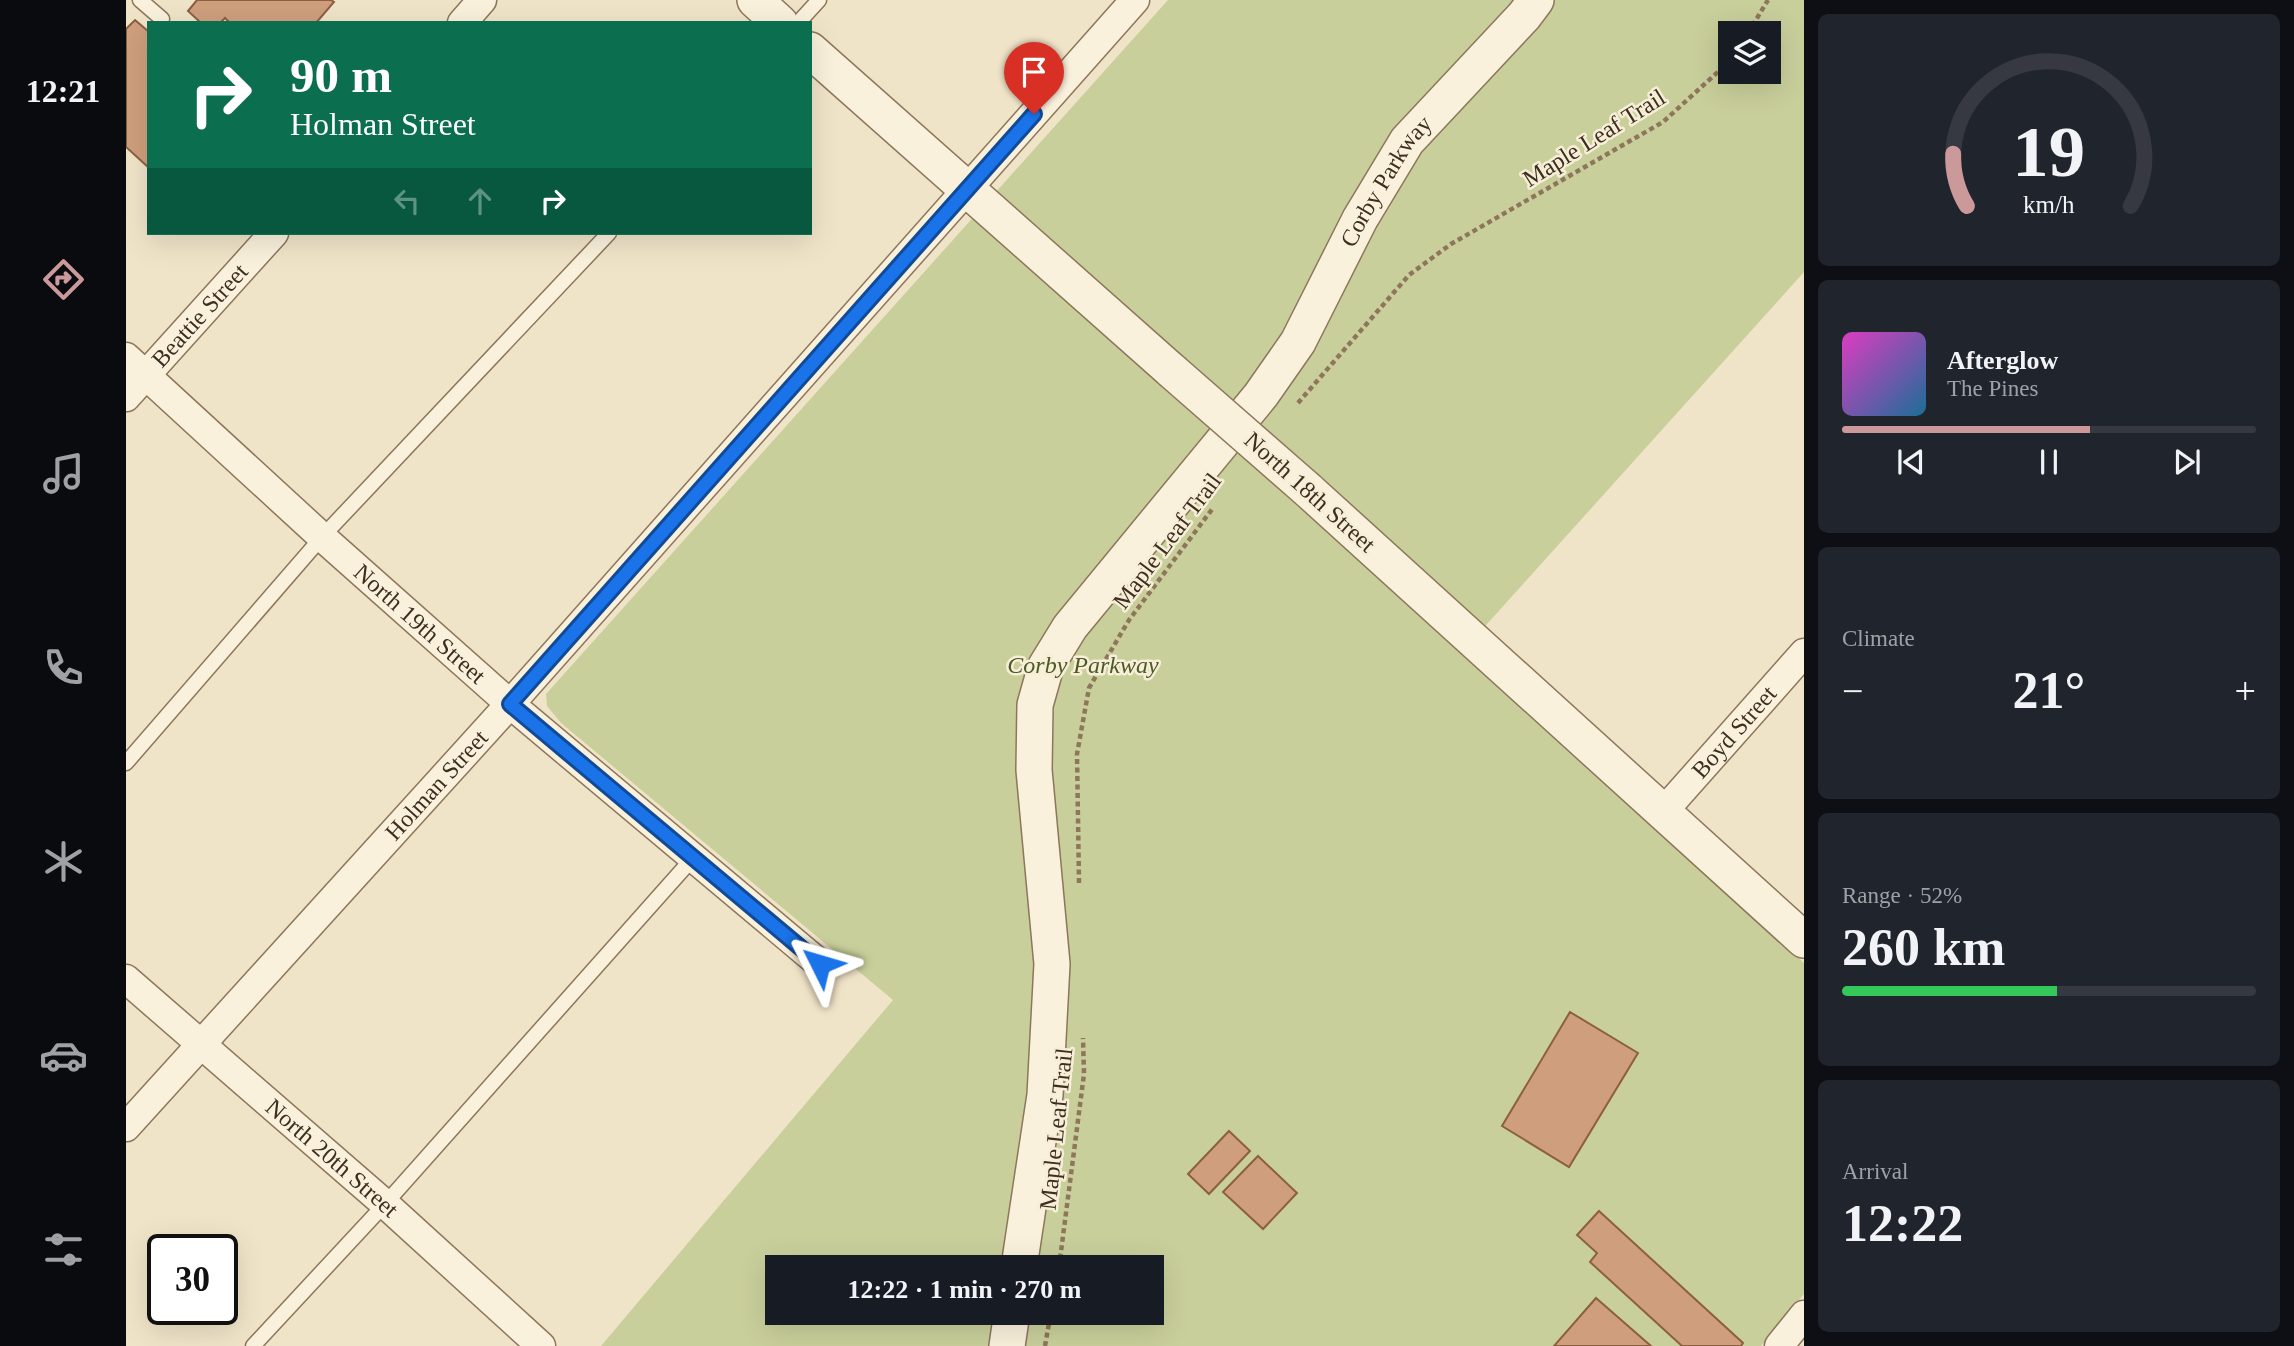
<!DOCTYPE html>
<meta charset="utf-8">
<style>
body{margin:0;font-family:Georgia,serif;background:#20242c;color:#f1f3f6;height:100vh;display:flex;flex-direction:column;font-size:26px;white-space:nowrap}
*{box-sizing:border-box;margin:0}
p{font-size:23px;color:#9ea1a6}
.icon{flex:none;width:38px;height:38px;fill:none;stroke:currentColor;stroke-width:2;stroke-linecap:round;stroke-linejoin:round}
.map{position:relative;flex:1;overflow:hidden}
.details{display:flex;flex-direction:column;gap:14px;padding:14px;background:#0d0f14;width:490px}
.details>*{flex:none}
.guide{position:absolute;left:21px;top:21px;width:665px;height:214px;border-radius:0px;box-shadow:0 7px 28px #0002;background:#0b6e4f;color:#fff;overflow:hidden}
.controls{position:absolute;left:1592px;top:21px;display:grid;gap:14px}
.controls a{display:grid;place-items:center;width:63px;height:63px;border-radius:0px;background:#171b24;box-shadow:0 7px 28px #0002;font-size:35px}
.speed{position:absolute;left:21px;top:1234px;display:flex;gap:14px;font-size:35px;font-weight:700;text-align:center}
.speed>*{display:grid;place-content:center;width:91px;height:91px;border-radius:50%;background:#171b24;box-shadow:0 7px 28px #0002;line-height:1}
.speed .limit{border:4px solid #111;border-radius:10px;background:#fff;color:#111}
.pin{position:absolute;display:grid;place-items:center;width:60px;height:60px;color:#fff;margin:-72px -30px;border-radius:50% 50% 50% 0;rotate:-45deg;box-shadow:0 0 7px #0007}
.pin .icon{rotate:45deg}
.me{position:absolute;width:77px;margin:-38px;rotate:310deg;stroke-linejoin:round;filter:drop-shadow(0 0 5px #0008)}
.turn{display:flex;align-items:center;gap:24px;height:147px;padding:0 28px;font-size:32px}
.turn .icon{width:91px;height:91px;stroke-width:2.5}
.turn b{display:block;font-size:49px;line-height:60px}
.lanes{display:flex;align-items:center;height:66px;padding:0 28px;background:#0003;justify-content:center;gap:35px;direction:ltr}
.lanes .off{opacity:.35}
.big{font-size:52px;font-weight:700;line-height:1.1}
.details .widget{flex:1;display:flex;flex-direction:column;justify-content:center;gap:10px;min-width:0;padding:0 24px;border-radius:10px;background:#20242c}
.details .dial{align-items:center;gap:0}
.dial svg{height:182px;overflow:visible;fill:none;stroke:#363941;stroke-width:7;stroke-linecap:round;text-anchor:middle}
.dial text{fill:#f1f3f6;stroke:none}
.song{display:flex;align-items:center;gap:21px}
.cover{width:84px;height:84px;border-radius:10px;background:linear-gradient(135deg,hsl(310 70% 55%),hsl(200 70% 35%))}
.played{height:7px;border-radius:4px;background:linear-gradient(90deg,#cc999b 60%,#363941 60%)}
.keys{display:flex;justify-content:space-around;direction:ltr}
.heat{display:flex;justify-content:space-between;align-items:center;font-size:38px;direction:ltr}
.charge{height:10px;border-radius:5px;background:linear-gradient(90deg,#34c759 52%,#363941 0)}
.trip{position:absolute;left:639px;top:1255px;width:399px;height:70px;border-radius:0px;background:#171b24;box-shadow:0 7px 28px #0002;font-weight:700;line-height:70px;text-align:center}
main{display:flex;flex:1;min-height:0}
.menu{display:flex;flex-direction:column;width:126px;justify-content:space-around;align-items:center;background:#090b0e;color:#9ea1a6}
.menu .icon{width:49px;height:49px}
.menu .selected{color:#cc999b}
.menu b{font-size:32px;color:#f1f3f6}
.map>svg:first-child{display:block}
.green{fill:#c9cf9b;fill-rule:evenodd}
.building{fill:#cf9f7d;stroke:#8d5f41;stroke-width:2}
.lines{fill:none;stroke-linecap:round;stroke-linejoin:round}
.service-casing{stroke:#8d765c;stroke-width:17}
.minor-casing{stroke:#8d765c;stroke-width:31}
.tertiary-casing{stroke:#8d765c;stroke-width:38}
.path{stroke:#8d765c;stroke-width:4.5;stroke-dasharray:5 3.5;stroke-linecap:butt}
.service{stroke:#faf1dc;stroke-width:14}
.minor{stroke:#faf1dc;stroke-width:28}
.tertiary{stroke:#faf1dc;stroke-width:35}
.tertiary-bridge-casing{stroke:#8d765c;stroke-width:38;stroke-linecap:butt}
.tertiary-bridge{stroke:#faf1dc;stroke-width:35}
.route-casing{stroke:#114b97;stroke-width:18}
.route{stroke:#1a73e8;stroke-width:12}
.labels{text-anchor:middle;dominant-baseline:central;stroke-width:5;stroke-linejoin:round;paint-order:stroke}
.street-label{font-size:24px;fill:#3d2e20;stroke:#f7eed8}
.park-label{font-size:24px;font-style:italic;fill:#4d5a26;stroke:#f7eed8}
</style>
<main>
<nav class="menu">
<b>12:21</b>
<svg class="icon selected" aria-label="directions" viewBox="0 0 24 24"><path d="M12 3l9 9-9 9-9-9zM9 14v-3h6M13 9l2 2-2 2"/></svg>
<svg class="icon" aria-label="music" viewBox="0 0 24 24"><path d="M9 18V5l10-2v13"/><circle cx="6" cy="18" r="3"/><circle cx="16" cy="16" r="3"/></svg>
<svg class="icon" aria-label="phone" viewBox="0 0 24 24"><path d="M5 4h4l2 5-3 2q2 4 5 5l2-3 5 2v4C11 20 4 13 5 4z"/></svg>
<svg class="icon" aria-label="climate" viewBox="0 0 24 24"><path d="M12 3v18M4 7l16 10M4 17L20 7"/></svg>
<svg class="icon" aria-label="car" viewBox="0 0 24 24"><path d="M5 17H2v-5l4-1 3-4h7l3 4 3 1v5h-3M9 17h6M6 11h13"/><circle cx="7" cy="17" r="2"/><circle cx="17" cy="17" r="2"/></svg>
<svg class="icon" aria-label="filters" viewBox="0 0 24 24"><path d="M4 7h16M4 17h16"/><circle cx="9" cy="7" r="2"/><circle cx="15" cy="17" r="2"/></svg>
</nav>
<div class="map">
<svg width="1678" height="1346" viewBox="0 0 1678 1346">
<rect width="100%" height="100%" fill="#f0e4c8"/>
<path class="green" d="M1042,0H1678V272L1335,653L1678,963V1294L1635,1346H475L767,1000L435,723L421,706L420,694ZM1605,33H1643V72H1605ZM651,1267H1026V1312H651Z"/>
<g class="building">
<polygon points="71,0 205,0 208,2 190,23 104,23 99,18 94,23 75,23 62,11"/>
<polygon points="9,20 23,32 23,168 0,147 0,29"/>
<polygon points="1444,1012 1512,1053 1443,1167 1376,1126"/>
<polygon points="1103,1131 1124,1151 1083,1194 1062,1174"/>
<polygon points="1132,1156 1171,1193 1137,1229 1097,1192"/>
<polygon points="1473,1211 1617,1343 1615,1346 1556,1346 1464,1262 1471,1253 1451,1235"/>
<polygon points="1470,1298 1525,1346 1428,1346"/>
</g>
<g class="lines">
<defs>
<g id="service">
<polyline points="14,0 36,19"/>
<polyline points="672,23 693,0"/>
<polyline points="0,763 196,537 483,233"/>
<polyline points="127,1346 259,1204 567,858"/>
</g>
<g id="minor">
<polyline points="336,23 356,0"/>
<path id="s1" d="M0,357L196,537L384,704L694,964"/>
<path id="s2" d="M0,397L148,233"/>
<path id="s3" d="M1537,812L1678,653"/>
<path id="s4" d="M0,979L259,1204L415,1346"/>
<path id="s5" d="M0,1127L384,704L1009,0"/>
<polyline points="1653,1346 1678,1315"/>
</g>
<g id="tertiary">
<polyline points="629,0 654,23"/>
<polyline points="684,50 1046,371"/>
<polyline points="1182,490 1678,940"/>
<path id="s6" d="M893,1267L919,1095L926,964L908,770L909,705L920,666L944,627L1135,395L1172,342L1234,219L1281,141L1398,16L1410,0"/>
<polyline points="881,1346 886,1312"/>
</g>
</defs>
<use href="#service" class="service-casing"/>
<use href="#minor" class="minor-casing"/>
<use href="#tertiary" class="tertiary-casing"/>
<g class="path">
<polyline points="1622,33 1642,0"/>
<polyline points="1172,403 1283,275 1325,244 1537,122 1605,60"/>
<polyline points="953,883 951,754 963,688 1003,620 1087,508"/>
<polyline points="933,1267 958,1074 957,1038"/>
<polyline points="919,1346 925,1312"/>
</g>
<use href="#service" class="service"/>
<use href="#minor" class="minor"/>
<use href="#tertiary" class="tertiary"/>
<defs>
<polyline id="tertiary-bridge" points="1046,371 1182,490"/>
</defs>
<use href="#tertiary-bridge" class="tertiary-bridge-casing"/>
<use href="#tertiary-bridge" class="tertiary-bridge"/>
</g>
<g class="lines">
<defs>
<polyline id="route" points="694,964 384,704 908,114"/>
</defs>
<use href="#route" class="route-casing"/>
<use href="#route" class="route"/>
</g>
<g class="labels">
<g class="street-label">
<text transform="translate(1468 138) rotate(-32)">Maple Leaf Trail</text>
<text stroke="none"><textPath href="#s6" startOffset="1200">Corby Parkway</textPath></text>
<text stroke="none"><textPath href="#s2" startOffset="110">Beattie Street</textPath></text>
<text transform="translate(1184 492) rotate(42)">North 18th Street</text>
<text transform="translate(1041 541) rotate(-53)">Maple Leaf Trail</text>
<text stroke="none"><textPath href="#s1" startOffset="397">North 19th Street</textPath></text>
<text stroke="none"><textPath href="#s3" startOffset="107">Boyd Street</textPath></text>
<text stroke="none"><textPath href="#s5" startOffset="462">Holman Street</textPath></text>
<text transform="translate(930 1129) rotate(-84)">Maple Leaf Trail</text>
<text stroke="none"><textPath href="#s4" startOffset="273">North 20th Street</textPath></text>
</g>
<g class="park-label">
<text x="957" y="665">Corby Parkway</text>
</g>
</g>
</svg>
<div class="controls">
<a><svg class="icon" aria-label="layers" viewBox="0 0 24 24"><path d="M12 4l9 5-9 5-9-5zM3 14l9 5 9-5"/></svg></a>
</div>
<div class="speed"><div class="limit">30</div></div>
<div class="pin" style="left:908px;top:114px;background:#d93025"><svg class="icon" aria-label="arrive" viewBox="0 0 24 24"><path d="M6 21V4h12l-3 4 3 4H6"/></svg></div>
<svg class="me" style="left:694px;top:964px" viewBox="-20 -20 40 40"><path d="M0-17L14 15 0 8-14 15z" fill="#1a73e8" stroke="#fff" stroke-width="4"/></svg>
<div class="trip">12:22 · 1 min · 270 m</div>
<div class="guide">
<div class="turn"><svg class="icon" aria-label="right" viewBox="0 0 24 24"><path d="M7 20v-9h11M14 6l5 5-5 5"/></svg><div><b>90 m</b>Holman Street</div></div>
<div class="lanes"><svg class="icon off" aria-label="left" viewBox="0 0 24 24"><path d="M17 20v-9H6M10 6l-5 5 5 5"/></svg><svg class="icon off" aria-label="ahead" viewBox="0 0 24 24"><path d="M12 20V5M6 11l6-6 6 6"/></svg><svg class="icon" aria-label="right" viewBox="0 0 24 24"><path d="M7 20v-9h11M14 6l5 5-5 5"/></svg></div>
</div>
</div>
<section class="details">
<div class="widget dial"><svg viewBox="0 0 100 80">
<path d="M14 69A42 42 0 1 1 86 69"/>
<path d="M14 69A42 42 0 0 1 8 46" stroke="#cc999b"/>
<text x="50" y="56" font-size="32" font-weight="700">19</text>
<text x="50" y="72" font-size="11">km/h</text>
</svg></div>
<div class="widget">
<div class="song"><i class="cover"></i><div><b>Afterglow</b><p>The Pines</p></div></div>
<div class="played"></div>
<div class="keys"><svg class="icon" aria-label="previous" viewBox="0 0 24 24"><path d="M18 5L8 12l10 7zM5 5v14"/></svg><svg class="icon" aria-label="pause" viewBox="0 0 24 24"><path d="M8 5v14M16 5v14"/></svg><svg class="icon" aria-label="next" viewBox="0 0 24 24"><path d="M6 5l10 7-10 7zM19 5v14"/></svg></div>
</div>
<div class="widget"><p>Climate</p>
<div class="heat"><a>−</a><b class="big">21°</b><a>+</a></div>
</div>
<div class="widget"><p>Range · 52%</p><b class="big">260 km</b><div class="charge"></div></div>
<div class="widget"><p>Arrival</p><b class="big">12:22</b></div>
</section>
</main>
